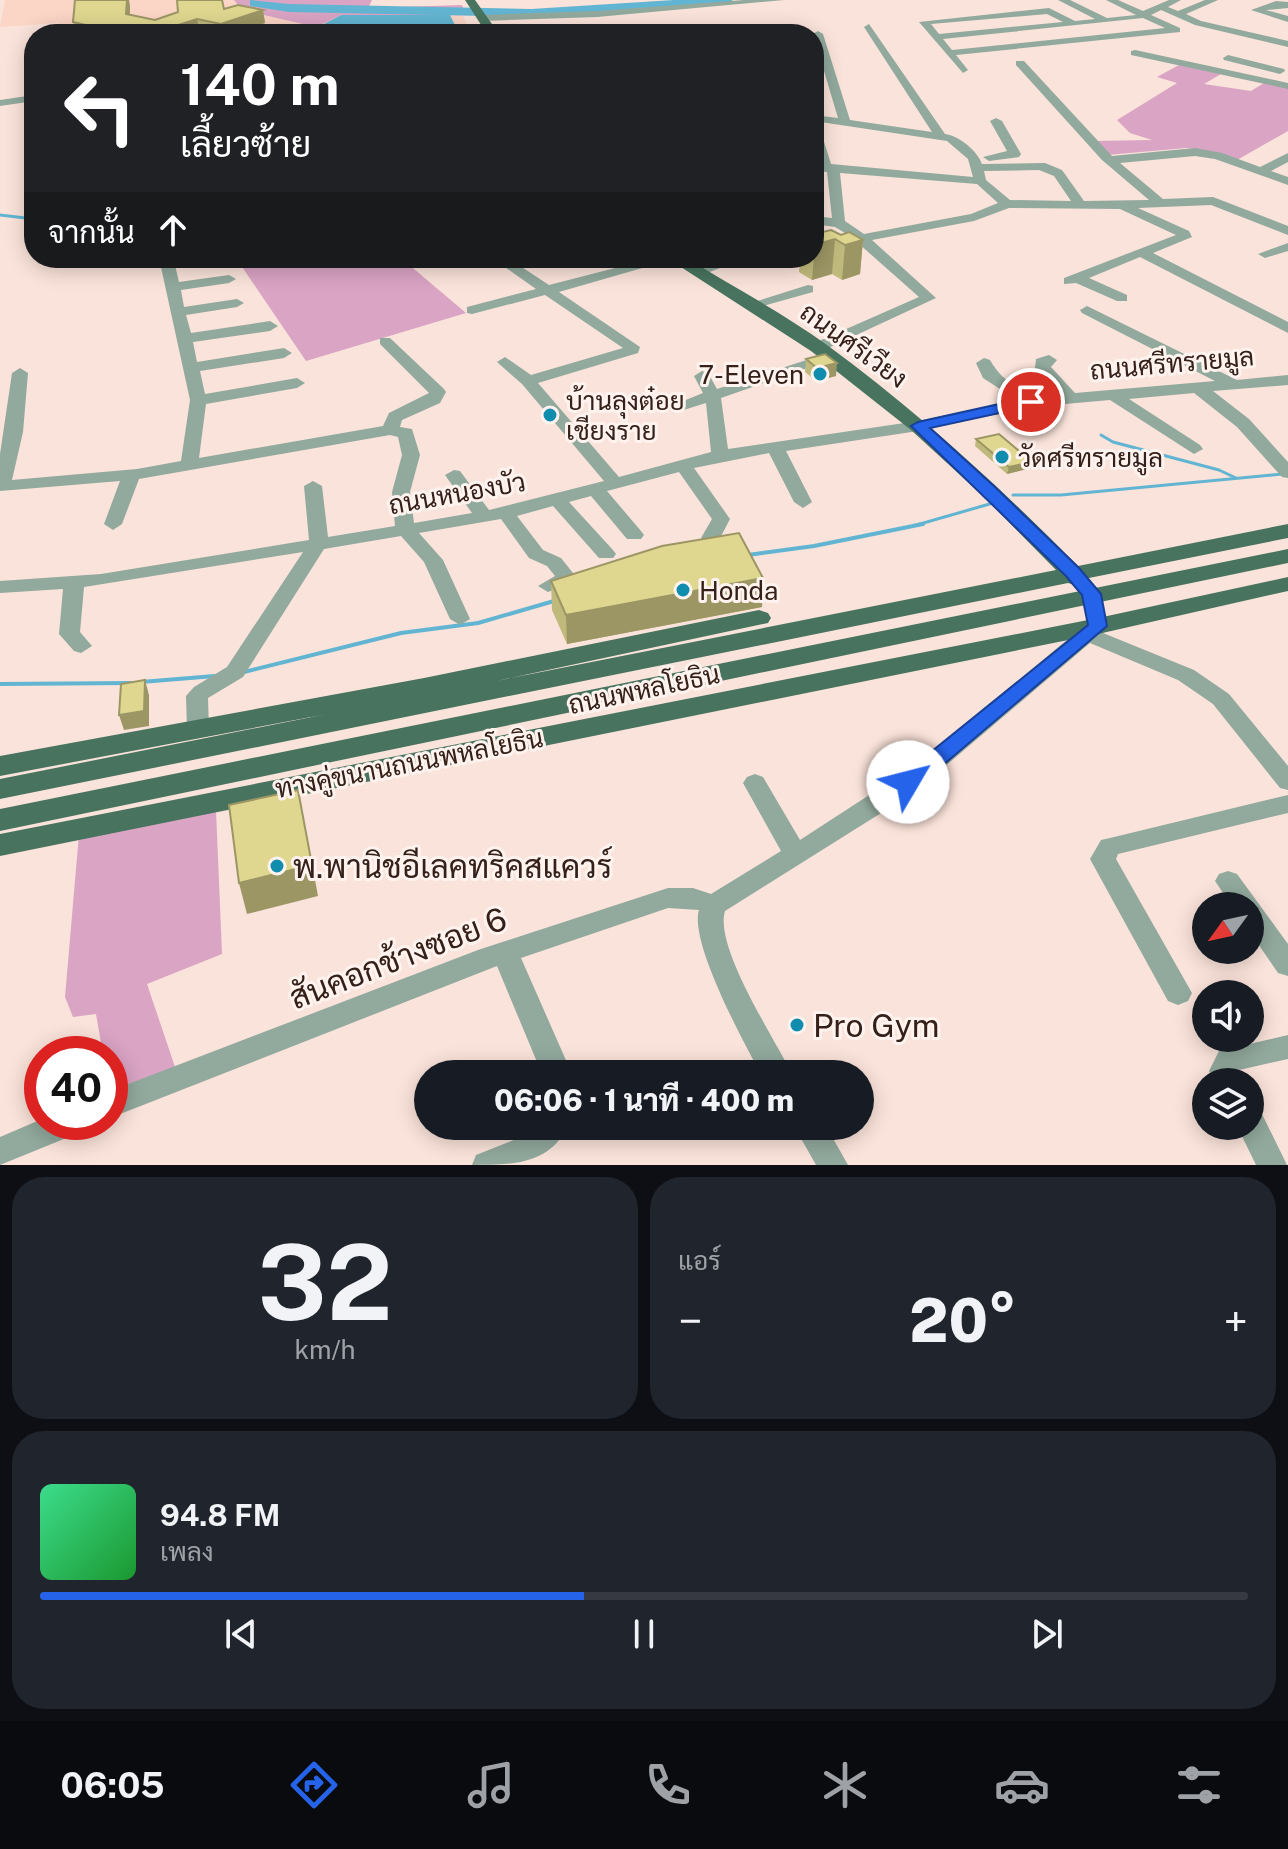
<!DOCTYPE html>
<html lang="th">
<meta charset="utf-8">
<style>
body{margin:0;font-family:"Public Sans",Sarabun,sans-serif;background:#20242c;color:#f1f3f6;height:100vh;display:flex;flex-direction:column;font-size:30px;white-space:nowrap}
*{box-sizing:border-box;margin:0}
p{font-size:26px;color:#9ea1a6}
.icon{flex:none;width:44px;height:44px;fill:none;stroke:currentColor;stroke-width:2;stroke-linecap:round;stroke-linejoin:round}
.map{position:relative;height:1165px;overflow:hidden}
.drawer{display:flex;flex-direction:column;gap:12px;padding:12px;background:#0d0f14;flex:1}
.drawer>*{flex:none}
.guide{position:absolute;left:24px;top:24px;width:800px;height:244px;border-radius:32px;box-shadow:0 4px 20px #0003;background:#202124;color:#fff;overflow:hidden}
.needle{width:52px;rotate:237deg}
.buttons{position:absolute;left:1192px;top:892px;display:grid;gap:16px}
.buttons a{display:grid;place-items:center;width:72px;height:72px;border-radius:50%;background:#171b24;box-shadow:0 4px 20px #0003;font-size:40px}
.speed{position:absolute;left:24px;top:1036px;display:flex;gap:16px;font-size:40px;font-weight:700;text-align:center}
.speed>*{display:grid;place-content:center;width:104px;height:104px;border-radius:50%;background:#171b24;box-shadow:0 4px 20px #0003;line-height:1}
.speed .limit{border:12px solid #d22;background:#fff;color:#111}
.pin{position:absolute;display:grid;place-items:center;width:68px;height:68px;color:#fff;margin:-34px;border:4px solid #fff;border-radius:50%;box-shadow:0 2px 8px #0007}
.me{position:absolute;width:88px;margin:-44px;rotate:53deg;stroke-linejoin:round;filter:drop-shadow(0 0 6px #0008)}
.turn{display:flex;align-items:center;gap:28px;height:168px;padding:0 24px;font-size:36px}
.turn .icon{width:104px;height:104px;stroke-width:2.5}
.turn b{display:block;font-size:56px;line-height:68px}
.then{display:flex;align-items:center;height:76px;padding:0 24px;background:#0003;gap:16px;font-size:30px}
.big{font-size:60px;font-weight:800;line-height:1.1}
.drawer .tile{flex:1;display:flex;flex-direction:column;justify-content:center;gap:12px;min-width:0;padding:0 28px;border-radius:32px;background:#20242c}
.drawer .dial{align-items:center;gap:0}
.dial b{font-size:104px;line-height:1}
.song{display:flex;align-items:center;gap:24px}
.cover{width:96px;height:96px;border-radius:12px;background:linear-gradient(135deg,hsl(150 70% 55%),hsl(130 70% 35%))}
.played{height:8px;border-radius:4px;background:linear-gradient(90deg,#2563eb 45%,#363941 45%)}
.keys{display:flex;justify-content:space-around;direction:ltr}
.heat{display:flex;justify-content:space-between;align-items:center;font-size:44px;direction:ltr}
.drawer .tiles{flex:1;display:grid;gap:12px;grid-template-columns:1fr 1fr}
.tile:last-child{grid-column:span 2}
.trip{position:absolute;left:414px;top:1060px;width:460px;height:80px;border-radius:40px;background:#171b24;box-shadow:0 4px 20px #0003;font-weight:800;line-height:80px;text-align:center}
.menu{display:flex;height:128px;justify-content:space-around;align-items:center;background:#090b0e;color:#9ea1a6}
.menu .icon{width:56px;height:56px}
.menu .selected{color:#2563eb}
.menu b{font-size:36px;color:#f1f3f6}
.map>svg:first-child{display:block}
.built{fill:#fbd5c6}
.green{fill:#daa4c4}
.water{fill:#62b5d2}
.lines{fill:none;stroke-linecap:round;stroke-linejoin:round}
.stream-far1{stroke:#62b5d2;stroke-width:3}
.stream{stroke:#62b5d2;stroke-width:4}
.river{fill:#62b5d2;fill-rule:evenodd}
.minor{fill:#92a99d;fill-rule:evenodd}
.major{fill:#48745f;fill-rule:evenodd}
.wall{fill:#c0b97c}
.shaded-wall{fill:#9c9665}
.building{fill:#dfd790;stroke:#9c9665;stroke-width:2}
.route{fill:#2563eb;stroke:#184099;stroke-width:2}
.poi-dot{fill:#108dae;stroke:#fff3ef;stroke-width:3}
.labels{text-anchor:middle;dominant-baseline:central;stroke-width:6;stroke-linejoin:round;paint-order:stroke}
.street-label{font-size:26px;fill:#352119;stroke:#fff3ef}
.poi-label{font-size:26px;fill:#352119;stroke:#fff3ef;text-anchor:start}
.near-poi-label{font-size:32px;fill:#352119;stroke:#fff3ef;text-anchor:start}
.near-street-label{font-size:32px;fill:#352119;stroke:#fff3ef}
</style>
<div class="map">
<svg width="1288" height="1165" viewBox="0 0 1288 1165">
<rect width="100%" height="100%" fill="#fae3da"/>
<polygon class="built" points="5,0 251,0 462,14 469,29 395,34 59,34 58,23 0,27"/>
<g class="green">
<polygon points="234,0 372,0 368,8 462,5 466,15 341,15 316,27 242,10"/>
<polygon points="1179,65 1221,74 1204,84 1251,91 1264,83 1288,88 1288,131 1237,160 1204,150 1186,148 1107,155 1095,141 1152,140 1130,133 1117,120 1177,83 1157,77"/>
<polygon points="236,258 401,258 466,313 306,361"/>
<polygon points="216,810 222,954 147,984 176,1070 110,1093 110,1054 103,1054 96,1014 73,1017 65,997 79,834"/>
</g>
<polygon class="water" points="341,15 450,15 455,25 356,32 322,25"/>
<g class="lines">
<g class="stream-far1">
<polyline points="0,215 34,219"/>
<polyline points="1101,435 1113,442 1219,470 1236,478"/>
<polyline points="1013,495 1061,495 1282,474"/>
<polyline points="913,526 993,503"/>
</g>
<g class="stream">
<polyline points="748,555 814,546 923,524"/>
<polyline points="244,672 401,633 478,623 554,601"/>
<polyline points="141,682 215,676"/>
<polyline points="0,684 132,683"/>
</g>
<polygon class="river" points="250,0 289,4 531,9 674,0 733,0 727,4 531,17 289,12 250,6"/>
<g class="minor">
<polygon points="744,0 784,0 597,17 482,21 477,18 482,15 597,11"/>
<path d="M1058,0H1070L1107,18L1136,15L1106,0H1118L1143,11L1169,0H1181L1168,7L1178,11L1205,0H1218L1186,14L1201,21L1288,41V47L1195,25L1161,10L1151,15L1180,28V32L956,55L968,70L963,73L919,22L1049,8L1075,21L1095,19ZM1047,14L1063,22L939,34L931,24ZM1143,18L1165,28L952,50L943,39Z"/>
<polygon points="1276,1 1288,2 1288,8 1266,10 1288,16 1288,22 1251,10"/>
<path d="M869,24L945,134C959,136 977,150 982,164L1045,163L1062,170L1084,201L1149,200L1102,160L1016,65V61H1024L1112,156L1195,148L1222,153L1260,167L1288,153V162L1271,171L1288,177V185L1215,159L1195,156L1120,163L1163,199L1213,197L1288,226V235L1211,205L1138,208L1189,231L1192,237L1153,253L1288,322V333L1140,257L1089,278L1127,295V301H1117L1076,283L1064,284V278L1176,235L1120,209L1009,208L974,221L872,240L936,298L824,350H812V344L919,297L858,243L814,251V243L850,236L835,227L814,224V216L832,218L827,172L814,171V163L819,164L814,148V126L820,129L831,164L973,177L968,159L947,141L814,121V115L838,118L813,34L818,31L823,34L850,120L932,132L864,27ZM1039,170L1054,176L1071,201L1010,200L986,180L984,171ZM840,173L977,184L998,203L971,214L864,234L845,221Z"/>
<polygon points="723,27 729,27 732,34 722,34"/>
<polygon points="1135,50 1288,83 1288,89 1131,55 1131,51"/>
<polygon points="1228,55 1284,69 1285,71 1280,74 1224,60 1223,58"/>
<polygon points="34,95 34,101 0,106 0,100"/>
<polygon points="996,118 1002,121 1021,154 1019,157 989,161 983,157 1007,151 990,121"/>
<polygon points="1288,243 1288,251 1265,258 1258,254"/>
<path d="M159,258H201L175,265L179,282L229,275L236,279L229,283L181,290L184,307L237,299L244,303L237,307L186,315L191,333L270,321L278,326L270,331L193,342L197,362L284,348L292,353L284,358L200,371L205,394L297,378L305,383L297,388L206,404L199,458L383,426L389,413L429,393L380,344V338H390L444,389L446,392L440,403L402,420L400,427L412,429L420,455L410,492L414,523L472,513L445,475L454,470L460,471L489,510L604,481L522,384L497,362L505,357L531,375L623,348L545,295L472,314L467,313V307L536,289L492,258H508L549,285L654,258H677L559,292L640,347L638,353L538,383L619,477L711,452L706,403L674,413L666,408L703,393L694,376L702,371L708,373L717,389L825,354L831,352L839,357L721,398L728,449L918,421L1017,400L983,378L976,363L984,358L990,360C1005,386 1028,397 1058,395L1035,368L1036,359L1049,355L1057,360L1051,367L1075,393L1215,381L1082,313L1080,310L1087,306L1237,380L1288,375V385L1213,391L1249,419L1288,462V478L1282,477L1237,427L1194,393L1129,399L1200,445L1203,449L1194,454L1110,400L1031,407L918,431L786,451L812,502L803,508L794,502L769,453L694,468L730,519L718,542L711,544L701,538L712,519L679,472L607,491L641,531L644,535L641,539H627L591,496L569,502L613,550L616,554L613,558H599L553,506L517,516L543,550L561,558L577,578L574,582L548,592L538,586L555,576L547,566L529,558L501,519L419,533L443,560L470,619L460,625L450,619L424,562L401,536L324,549L243,677L208,698L209,730L206,736H190L187,730L186,696L194,687L227,667L303,552L84,587L80,632L92,646L81,653L74,651L59,634L63,589L0,593V581L101,574L309,540L304,486L313,481L322,486L328,537L395,526L392,492L402,455L398,437L390,435L139,479L122,524L113,530L104,524L120,481L0,491V454L12,373L20,368L28,373L23,432L12,480L137,469L181,461L190,400Z"/>
<polygon points="725,258 746,258 702,275 697,276 690,272"/>
<polygon points="808,285 813,286 813,292 752,309 745,305"/>
<path d="M1098,619L1108,626L1103,633L1194,670L1229,694L1288,766V790L1280,788L1213,704L1178,680L1090,643L936,774L897,803L725,911C714,947 775,1039 792,1074H761C744,1043 689,942 699,910L668,908L521,958L572,1074H542L497,966L110,1118V1091L478,950L668,888H693L711,894L781,851L743,783L747,777L755,774L763,777L800,840L920,762L1080,629Z"/>
<polygon points="1288,795 1288,813 1118,854 1116,859 1192,993 1188,1001 1178,1005 1168,1001 1090,859 1101,840 1110,838"/>
<polygon points="1228,871 1237,874 1288,944 1288,976 1278,973 1250,932 1250,906 1232,906 1215,881 1219,874"/>
<polygon points="1288,1035 1288,1059 1239,1070 1245,1082 1215,1082 1209,1071 1219,1051"/>
<polygon points="1250,1108 1261,1112 1287,1165 1256,1165 1237,1126 1250,1126"/>
<polygon points="42,1119 42,1122 85,1122 81,1132 0,1165 0,1137"/>
<path d="M534,1126H568C549,1165 512,1165 472,1165L476,1155L526,1135Z"/>
<polygon points="794,1126 826,1126 848,1165 816,1165"/>
</g>
<g class="major">
<polygon points="465,0 475,0 499,34 487,34"/>
<path d="M667,258H687C733,287 783,313 827,345C917,411 999,486 1078,566L1288,524V538L1089,578L1086,584L1078,586L1068,583L0,799V779L327,714L0,776V756L424,678L759,610L768,613L771,618L768,623L496,681L1056,570L982,495L911,430L811,351Z"/>
<polygon points="1288,549 1288,563 0,831 0,809"/>
<polygon points="1288,577 1288,591 1098,634 0,856 0,834 1098,618"/>
</g>
</g>
<g class="wall">
<polygon points="130,6 130,14 155,20 224,9 263,10 265,23 232,34 209,34 200,32 194,34 76,34 73,22"/>
<polygon points="814,234 841,235 863,240 860,274 842,280 832,274 812,280 799,272 800,258 814,258"/>
<polygon points="806,359 836,376 816,381 805,372"/>
<polygon points="976,439 1031,468 1007,474 975,446"/>
<polygon points="763,578 762,607 567,644 552,610 551,581"/>
</g>
<g class="shaded-wall">
<polygon points="127,0 129,0 130,6 129,27 126,14"/>
<polygon points="263,10 265,23 232,34 223,34 221,24"/>
<polygon points="197,19 200,32 194,34 167,34 166,29"/>
<polygon points="156,27 157,34 132,34"/>
<polygon points="835,239 832,274 812,280 815,245"/>
<polygon points="863,240 860,274 842,280 845,245"/>
<polygon points="837,363 836,376 816,381 817,368"/>
<polygon points="1032,462 1031,468 1007,474 1009,467"/>
<polygon points="763,578 762,607 567,644 566,615"/>
<polygon points="145,680 149,695 149,726 124,730 119,715"/>
<polygon points="298,790 318,896 247,914 239,883"/>
</g>
<g class="building">
<polygon points="75,0 127,0 126,14 155,20 178,12 177,0 222,0 224,9 238,5 263,10 221,24 197,19 166,29 156,27 132,34 124,34 73,22"/>
<polygon points="831,230 841,235 849,232 863,240 845,245 835,239 814,245 814,234"/>
<polygon points="825,354 837,363 817,368 806,359"/>
<polygon points="999,434 1032,462 1009,467 976,439"/>
<polygon points="739,533 763,578 566,615 551,581 662,546"/>
<polygon points="145,680 144,711 119,715 121,684"/>
<polygon points="298,790 312,865 239,883 229,805"/>
</g>
<polygon class="route" points="1031,397 1039,402 1037,405 930,428 995,487 1079,568 1101,594 1107,626 916,788 900,788 897,782 900,777 1088,625 1082,595 1066,576 911,426 918,422"/>
<g class="poi-dot">
<circle cx="820" cy="374" r="8"/>
<circle cx="550" cy="415" r="8"/>
<circle cx="1002" cy="457" r="8"/>
<circle cx="683" cy="590" r="8"/>
<circle cx="277" cy="866" r="8"/>
<circle cx="797" cy="1025" r="8"/>
</g>
<g class="labels">
<g class="street-label">
<text transform="translate(854 345) rotate(36)">ถนนศรีเวียง</text>
<text transform="translate(1172 363) rotate(-5)">ถนนศรีทรายมูล</text>
<text transform="translate(457 493) rotate(-10)">ถนนหนองบัว</text>
<text transform="translate(644 689) rotate(-12)">ถนนพหลโยธิน</text>
<text transform="translate(409 763) rotate(-11)">ทางคู่ขนานถนนพหลโยธิน</text>
</g>
<g class="poi-label">
<text x="804" y="374" text-anchor="end">7-Eleven</text>
<text x="566" y="400">บ้านลุงต๋อย<tspan x="566" dy="30">เชียงราย</tspan></text>
<text x="1018" y="457">วัดศรีทรายมูล</text>
<text x="699" y="590">Honda</text>
</g>
<g class="near-poi-label">
<text x="293" y="866">พ.พานิชอีเลคทริคสแควร์</text>
<text x="813" y="1025">Pro Gym</text>
</g>
<g class="near-street-label">
<text transform="translate(398 958) rotate(-21)">สันคอกช้างซอย 6</text>
</g>
</g>
</svg>
<div class="buttons">
<a><svg class="needle" viewBox="-14 -14 28 28"><path d="M0-13l5 13h-10z" fill="#e53935"/><path d="M0 13l5-13h-10z" fill="#9ea1a6"/></svg></a>
<a><svg class="icon" aria-label="sound" viewBox="0 0 24 24"><path d="M4 9h4l5-4v14l-5-4H4zM17 9q2 3 0 6"/></svg></a>
<a><svg class="icon" aria-label="layers" viewBox="0 0 24 24"><path d="M12 4l9 5-9 5-9-5zM3 14l9 5 9-5"/></svg></a>
</div>
<div class="speed"><div class="limit">40</div></div>
<div class="pin" style="left:1031px;top:402px;background:#d93025"><svg class="icon" aria-label="arrive" viewBox="0 0 24 24"><path d="M6 21V4h12l-3 4 3 4H6"/></svg></div>
<svg class="me" style="left:908px;top:782px" viewBox="-20 -20 40 40"><circle r="19" fill="#fff"/><path d="M0-13L10 11 0 6-10 11z" fill="#2563eb"/></svg>
<div class="trip">06:06 · 1 นาที · 400 m</div>
<div class="guide">
<div class="turn"><svg class="icon" aria-label="left" viewBox="0 0 24 24"><path d="M17 20v-9H6M10 6l-5 5 5 5"/></svg><div><b>140 m</b>เลี้ยวซ้าย</div></div>
<div class="then">จากนั้น<svg class="icon" aria-label="ahead" viewBox="0 0 24 24"><path d="M12 20V5M6 11l6-6 6 6"/></svg></div>
</div>
</div>
<section class="drawer">
<div class="tiles">
<div class="tile dial"><b>32</b><p>km/h</p></div>
<div class="tile"><p>แอร์</p>
<div class="heat"><a>−</a><b class="big">20°</b><a>+</a></div>
</div>
<div class="tile">
<div class="song"><i class="cover"></i><div><b>94.8 FM</b><p>เพลง</p></div></div>
<div class="played"></div>
<div class="keys"><svg class="icon" aria-label="previous" viewBox="0 0 24 24"><path d="M18 5L8 12l10 7zM5 5v14"/></svg><svg class="icon" aria-label="pause" viewBox="0 0 24 24"><path d="M8 5v14M16 5v14"/></svg><svg class="icon" aria-label="next" viewBox="0 0 24 24"><path d="M6 5l10 7-10 7zM19 5v14"/></svg></div>
</div>
</div>
</section>
<nav class="menu">
<b>06:05</b>
<svg class="icon selected" aria-label="directions" viewBox="0 0 24 24"><path d="M12 3l9 9-9 9-9-9zM9 14v-3h6M13 9l2 2-2 2"/></svg>
<svg class="icon" aria-label="music" viewBox="0 0 24 24"><path d="M9 18V5l10-2v13"/><circle cx="6" cy="18" r="3"/><circle cx="16" cy="16" r="3"/></svg>
<svg class="icon" aria-label="phone" viewBox="0 0 24 24"><path d="M5 4h4l2 5-3 2q2 4 5 5l2-3 5 2v4C11 20 4 13 5 4z"/></svg>
<svg class="icon" aria-label="climate" viewBox="0 0 24 24"><path d="M12 3v18M4 7l16 10M4 17L20 7"/></svg>
<svg class="icon" aria-label="car" viewBox="0 0 24 24"><path d="M5 17H2v-5l4-1 3-4h7l3 4 3 1v5h-3M9 17h6M6 11h13"/><circle cx="7" cy="17" r="2"/><circle cx="17" cy="17" r="2"/></svg>
<svg class="icon" aria-label="filters" viewBox="0 0 24 24"><path d="M4 7h16M4 17h16"/><circle cx="9" cy="7" r="2"/><circle cx="15" cy="17" r="2"/></svg>
</nav>
